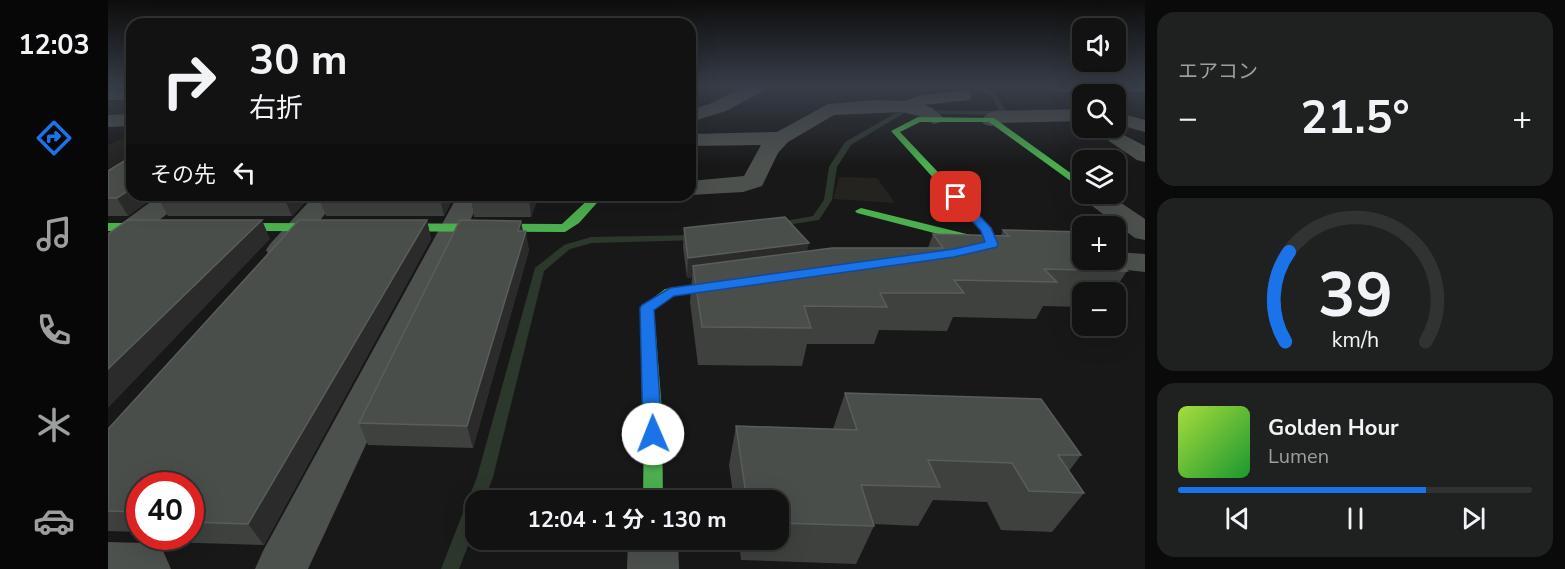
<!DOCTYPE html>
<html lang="ja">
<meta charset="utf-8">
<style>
body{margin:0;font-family:"Nunito Sans","Noto Sans JP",sans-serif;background:#1f2020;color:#f1f3f6;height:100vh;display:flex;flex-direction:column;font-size:22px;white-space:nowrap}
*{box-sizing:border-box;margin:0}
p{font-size:20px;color:#9c9e9f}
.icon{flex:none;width:33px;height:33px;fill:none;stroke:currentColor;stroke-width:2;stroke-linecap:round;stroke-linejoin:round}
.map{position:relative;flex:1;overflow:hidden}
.side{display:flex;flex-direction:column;gap:12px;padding:12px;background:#0a0a0a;width:420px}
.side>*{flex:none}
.hud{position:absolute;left:18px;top:18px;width:570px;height:183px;border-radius:18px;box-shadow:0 6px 24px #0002,0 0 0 2px #313232;background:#121212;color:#f1f3f6;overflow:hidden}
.fabs{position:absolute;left:964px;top:18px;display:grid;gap:12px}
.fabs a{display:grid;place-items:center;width:54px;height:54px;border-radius:12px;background:#121212;box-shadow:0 6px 24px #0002,0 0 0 2px #313232;font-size:30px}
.speed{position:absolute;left:18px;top:472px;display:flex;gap:12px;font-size:30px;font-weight:700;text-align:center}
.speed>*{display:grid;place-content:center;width:78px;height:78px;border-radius:50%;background:#121212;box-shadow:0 6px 24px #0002,0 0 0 2px #313232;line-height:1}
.speed .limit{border:9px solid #d22;background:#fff;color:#111}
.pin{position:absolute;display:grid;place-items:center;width:51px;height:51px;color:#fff;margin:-26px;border-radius:12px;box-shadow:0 3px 9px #0006}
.me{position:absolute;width:66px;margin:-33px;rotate:359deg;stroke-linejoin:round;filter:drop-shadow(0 0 4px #0008)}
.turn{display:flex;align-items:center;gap:21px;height:126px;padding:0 24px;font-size:27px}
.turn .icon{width:78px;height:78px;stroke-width:2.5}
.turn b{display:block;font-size:42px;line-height:51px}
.then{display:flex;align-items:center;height:57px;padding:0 24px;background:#0003;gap:12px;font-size:22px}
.big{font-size:45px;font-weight:700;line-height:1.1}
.side .tile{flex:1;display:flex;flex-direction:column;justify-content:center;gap:9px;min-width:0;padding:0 21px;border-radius:18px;background:#1f2020}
.side .dial{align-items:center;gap:0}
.dial svg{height:156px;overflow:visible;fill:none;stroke:#313232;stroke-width:7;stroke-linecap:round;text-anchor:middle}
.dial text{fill:#f1f3f6;stroke:none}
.song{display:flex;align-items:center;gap:18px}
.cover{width:72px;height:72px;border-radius:9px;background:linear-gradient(135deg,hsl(80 70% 55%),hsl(130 70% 35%))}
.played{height:6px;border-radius:3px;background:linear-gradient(90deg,#1a73e8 70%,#313232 70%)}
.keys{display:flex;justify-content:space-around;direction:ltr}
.heat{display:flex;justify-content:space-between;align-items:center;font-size:33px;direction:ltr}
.trip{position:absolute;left:357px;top:490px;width:324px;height:60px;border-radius:18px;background:#121212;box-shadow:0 6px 24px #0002,0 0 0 2px #313232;font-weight:700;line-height:60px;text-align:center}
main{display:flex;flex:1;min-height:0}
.dock{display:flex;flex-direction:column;width:108px;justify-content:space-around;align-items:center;background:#070707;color:#9c9e9f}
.dock .icon{width:42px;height:42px}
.dock .on{color:#1a73e8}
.dock b{font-size:27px;color:#f1f3f6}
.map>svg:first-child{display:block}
.green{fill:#252320}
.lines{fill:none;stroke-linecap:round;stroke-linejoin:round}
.stream{fill:#2d382d;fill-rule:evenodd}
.street{fill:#4d514e;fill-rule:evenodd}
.fast{fill:#4caf50;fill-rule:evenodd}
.wall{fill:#3e413e}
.shaded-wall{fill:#2a2b2a}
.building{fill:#4a4e4a;stroke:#595e5a;stroke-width:1.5}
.route{fill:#1a73e8;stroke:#114b97;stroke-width:1.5}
</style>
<main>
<nav class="dock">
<b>12:03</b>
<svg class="icon on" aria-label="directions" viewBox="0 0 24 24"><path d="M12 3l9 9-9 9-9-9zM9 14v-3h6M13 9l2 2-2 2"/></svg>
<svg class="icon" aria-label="music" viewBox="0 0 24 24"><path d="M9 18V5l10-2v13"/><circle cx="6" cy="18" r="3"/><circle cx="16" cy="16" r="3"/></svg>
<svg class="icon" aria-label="phone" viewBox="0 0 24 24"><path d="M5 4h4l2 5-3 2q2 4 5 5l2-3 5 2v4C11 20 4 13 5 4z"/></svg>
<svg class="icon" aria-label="climate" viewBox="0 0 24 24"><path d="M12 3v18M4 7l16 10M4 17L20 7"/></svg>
<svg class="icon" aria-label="car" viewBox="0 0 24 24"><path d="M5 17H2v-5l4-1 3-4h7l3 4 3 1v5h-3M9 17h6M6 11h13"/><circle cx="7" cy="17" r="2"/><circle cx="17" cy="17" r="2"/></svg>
</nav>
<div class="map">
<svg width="1037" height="569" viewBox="0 0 1037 569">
<rect width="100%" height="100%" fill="#181818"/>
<g class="green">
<polygon points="0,97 24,98 24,116 0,117"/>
<polygon points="24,135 24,176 0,191 0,145"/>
<polygon points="731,177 769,178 787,203 725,199"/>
</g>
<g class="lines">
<g class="stream">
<path d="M867,86C884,86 891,98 898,111L897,112L883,115L796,113L743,145L729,167L724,200L711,220L666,227L664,225L666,223L705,216L716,200L721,167L737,142L793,110L883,111L891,110L884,96Z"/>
<polygon points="588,235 593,238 591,240 484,243 462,249 436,271 385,477 376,501 368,501 368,525 351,569 333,569 369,477 427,268 456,245 483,237"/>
</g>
<g class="street">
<polygon points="638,86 660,86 657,90 618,111 582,122 582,110 604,103"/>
<polygon points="945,86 1037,86 1037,92 953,92 947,91"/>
<rect x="0" y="90" width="24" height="10"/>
<polygon points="855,91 861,92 864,96 861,100 816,105 824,108 836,118 833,122 826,124 811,116 794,112 726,115 680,142 670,153 654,186 635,192 582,195 581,195 582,181 636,176 653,145 582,146 582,134 669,132 720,104 767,100 797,101 813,95"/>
<polygon points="975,109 975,121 892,123 883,126 876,124 873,120 880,113 887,111"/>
<polygon points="1008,112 1037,120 1037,132 1008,124"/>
<polygon points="24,114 24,126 0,127 0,115"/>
<polygon points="1008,131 1037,146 1037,162 1029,160 1001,141 998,137 1001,133"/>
<polygon points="975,189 975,194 1000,194 1037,219 1037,240 1027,238 975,199 972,194"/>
<polygon points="52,195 80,195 77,200 10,252 0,255 0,233"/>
<polygon points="207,195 233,195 182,256 172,259 162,256 158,250 162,244"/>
<polygon points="350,195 374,195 200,569 147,569 155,551"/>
<polygon points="1008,252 1037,254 1037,272 982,266 978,260 1008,260"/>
<polygon points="520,540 570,540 571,569 519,569"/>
<polygon points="0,542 37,543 55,551 63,569 0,569"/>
</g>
<g class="fast">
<polygon points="810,117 886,118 975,182 975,190 881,122 812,122 792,132 882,227 890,244 884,248 749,213 747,211 753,208 875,238 873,231 783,131"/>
<polygon points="485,195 496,195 471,223 457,232 113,231 107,227 113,223 454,224"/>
<polygon points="0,223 55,223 61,227 55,231 0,231"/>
<polygon points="626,279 633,283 631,286 566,296 546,310 554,411 555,501 535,501 536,411 532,308 557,289"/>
</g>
</g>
<g class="wall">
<polygon points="0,171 24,195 49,195 20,216 0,216"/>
<polygon points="204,195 184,216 60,216 50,198"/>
<polygon points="214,195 347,195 336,216 218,216 211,198"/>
<polygon points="431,195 423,217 366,217 363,198"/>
<polygon points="319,220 323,239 156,545 57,542 52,537 82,537 82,486 32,486 32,532 0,531 0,429"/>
<polygon points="413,221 415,231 421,250 365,448 260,445 251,423"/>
<polygon points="576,228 699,251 820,248 825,234 893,236 895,230 1019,271 1005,292 975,292 975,307 935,306 928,319 845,317 839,331 771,330 766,344 699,344 694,366 590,365 582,302 584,277 579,278 575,247"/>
<polygon points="737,393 973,455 961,471 976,493 944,532 893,530 879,502 825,500 810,526 765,524 766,526 748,564 633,560 631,540 670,540 670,501 626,501 621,465 628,426 725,429"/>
</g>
<g class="shaded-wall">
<polygon points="24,188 24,195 49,195 20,216 9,198"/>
<polygon points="179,195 204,195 184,216 176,198"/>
<polygon points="334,195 347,195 336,216 332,198"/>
<polygon points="423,195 431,195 423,217 421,199"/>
<polygon points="154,220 162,239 0,408 0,369"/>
<polygon points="319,220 323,239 156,545 140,524"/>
<polygon points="413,221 416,239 410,231"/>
<polygon points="418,231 421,250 365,448 359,426"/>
<polygon points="701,243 696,262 585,266 584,277 579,278 580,258"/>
</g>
<g class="building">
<polygon points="24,156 24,188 9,198 0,198 0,171"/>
<polygon points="54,195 179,195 176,198 50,198"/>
<polygon points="214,195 334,195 332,198 211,198"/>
<polygon points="365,195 423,195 421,199 363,198"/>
<polygon points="677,217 701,243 580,258 576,228"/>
<polygon points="20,220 154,220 0,369 0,234"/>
<polygon points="191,220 319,220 140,524 82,522 82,486 32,486 32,512 0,511 0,429"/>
<polygon points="352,220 413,221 410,231 418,231 359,426 251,423"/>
<polygon points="895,230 975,232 975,260 1006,260 1019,271 936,269 949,282 846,280 856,293 772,293 779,307 696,306 703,328 594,327 585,266 724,248 835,248 825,234 901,236"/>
<polygon points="737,393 933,399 973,455 950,455 976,493 921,491 904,463 820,460 832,487 753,485 766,526 670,523 670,501 639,501 628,426 749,430"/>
</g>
<linearGradient id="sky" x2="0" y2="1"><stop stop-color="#0d0d0d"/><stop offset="0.52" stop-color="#373d48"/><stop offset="1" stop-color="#373d48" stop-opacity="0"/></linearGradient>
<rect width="1037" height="166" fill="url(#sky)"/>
<polygon class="route" points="848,194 852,195 883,228 890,244 889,247 846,257 566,296 546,310 554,434 551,439 545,441 538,439 535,434 532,308 534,305 562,288 846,249 877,242 873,231 843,197"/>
</svg>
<div class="fabs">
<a><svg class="icon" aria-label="sound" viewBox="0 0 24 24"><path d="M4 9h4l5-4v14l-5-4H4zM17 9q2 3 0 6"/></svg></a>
<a><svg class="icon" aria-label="search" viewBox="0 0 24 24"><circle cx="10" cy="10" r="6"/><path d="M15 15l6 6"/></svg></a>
<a><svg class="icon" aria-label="layers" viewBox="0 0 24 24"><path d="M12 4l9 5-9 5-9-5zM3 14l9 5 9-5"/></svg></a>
<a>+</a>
<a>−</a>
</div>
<div class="speed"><div class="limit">40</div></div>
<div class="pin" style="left:848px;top:197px;background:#d93025"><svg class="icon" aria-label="arrive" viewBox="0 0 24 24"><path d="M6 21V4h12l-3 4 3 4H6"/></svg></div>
<svg class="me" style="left:545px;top:434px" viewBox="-20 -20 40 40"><circle r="19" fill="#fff"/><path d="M0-13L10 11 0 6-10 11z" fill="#1a73e8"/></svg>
<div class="trip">12:04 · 1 分 · 130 m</div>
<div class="hud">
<div class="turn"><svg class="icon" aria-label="right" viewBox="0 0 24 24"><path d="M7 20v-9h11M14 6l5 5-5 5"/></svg><div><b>30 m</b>右折</div></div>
<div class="then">その先<svg class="icon" aria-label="left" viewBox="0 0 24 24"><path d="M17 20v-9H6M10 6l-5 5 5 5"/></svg></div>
</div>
</div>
<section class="side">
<div class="tile"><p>エアコン</p>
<div class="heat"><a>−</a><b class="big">21.5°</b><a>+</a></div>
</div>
<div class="tile dial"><svg viewBox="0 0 100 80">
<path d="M14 69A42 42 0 1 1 86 69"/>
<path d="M14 69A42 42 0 0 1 16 23" stroke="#1a73e8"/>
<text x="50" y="56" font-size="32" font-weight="700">39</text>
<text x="50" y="72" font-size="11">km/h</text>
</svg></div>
<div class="tile">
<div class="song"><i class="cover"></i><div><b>Golden Hour</b><p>Lumen</p></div></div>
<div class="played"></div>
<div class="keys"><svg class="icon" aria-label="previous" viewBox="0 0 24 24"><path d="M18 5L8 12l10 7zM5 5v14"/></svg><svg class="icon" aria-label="pause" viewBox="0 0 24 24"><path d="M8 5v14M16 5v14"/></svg><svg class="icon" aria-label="next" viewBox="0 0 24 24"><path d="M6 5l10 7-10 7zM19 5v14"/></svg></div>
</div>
</section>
</main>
